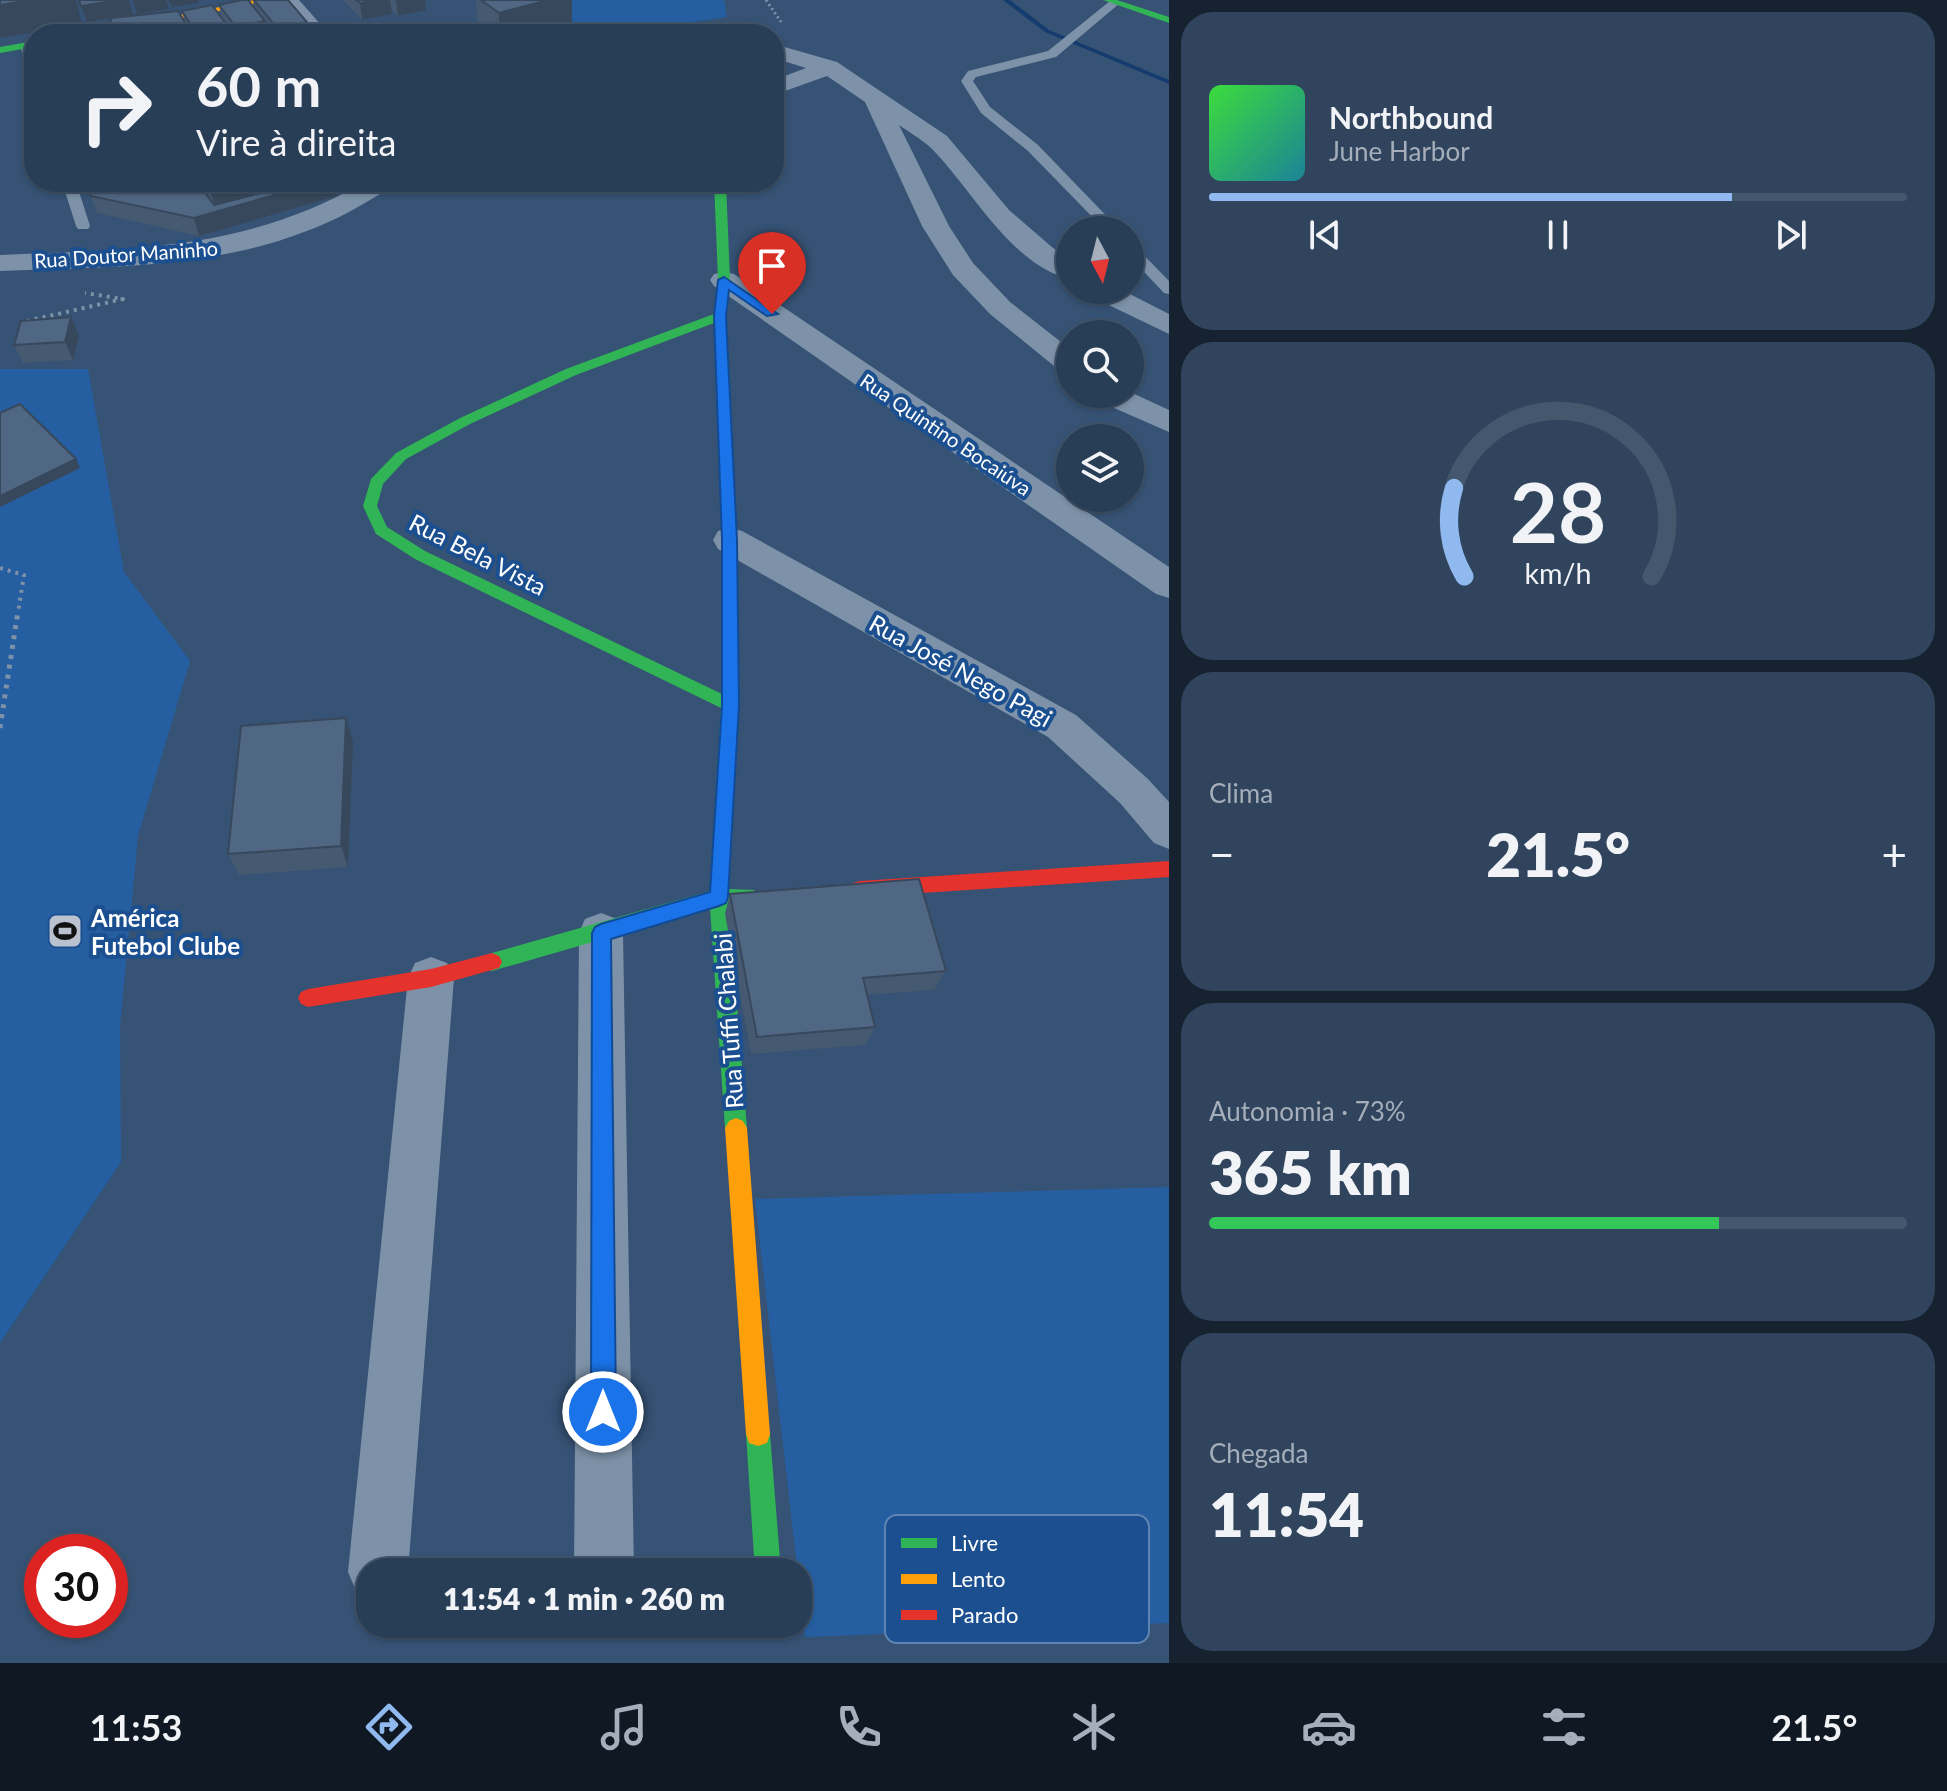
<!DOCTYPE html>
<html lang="pt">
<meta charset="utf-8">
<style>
body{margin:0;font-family:Lato,sans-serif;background:#30455d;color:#f1f3f6;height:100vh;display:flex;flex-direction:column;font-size:30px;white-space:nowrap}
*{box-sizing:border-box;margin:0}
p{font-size:26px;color:#a5aeba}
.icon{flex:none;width:44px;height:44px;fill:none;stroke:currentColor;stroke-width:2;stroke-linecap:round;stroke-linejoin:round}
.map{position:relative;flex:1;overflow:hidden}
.drawer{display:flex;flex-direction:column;gap:12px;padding:12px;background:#162230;width:778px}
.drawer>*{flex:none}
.banner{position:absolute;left:24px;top:24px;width:760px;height:168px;border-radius:32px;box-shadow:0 2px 6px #0004,0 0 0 2px #44576d;background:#283e57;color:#f1f3f6;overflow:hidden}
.needle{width:52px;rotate:173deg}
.buttons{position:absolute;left:1056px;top:216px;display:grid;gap:16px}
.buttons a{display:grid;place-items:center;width:88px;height:88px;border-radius:50%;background:#283e57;box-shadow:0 2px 6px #0004,0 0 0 2px #44576d;font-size:40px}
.speed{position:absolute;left:24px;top:1534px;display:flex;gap:16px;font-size:40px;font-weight:700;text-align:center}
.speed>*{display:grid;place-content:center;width:104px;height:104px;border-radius:50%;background:#283e57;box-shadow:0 2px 6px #0004,0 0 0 2px #44576d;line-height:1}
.speed .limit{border:12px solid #d22;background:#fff;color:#111}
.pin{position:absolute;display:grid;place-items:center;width:68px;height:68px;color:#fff;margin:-82px -34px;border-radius:50% 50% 50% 0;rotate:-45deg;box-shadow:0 0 8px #0007}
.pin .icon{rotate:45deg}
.me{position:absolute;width:88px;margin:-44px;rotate:0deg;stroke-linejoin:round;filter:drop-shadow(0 0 6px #0008)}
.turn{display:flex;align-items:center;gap:28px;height:168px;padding:0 40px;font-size:36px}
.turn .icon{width:104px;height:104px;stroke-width:2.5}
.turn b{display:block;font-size:56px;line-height:68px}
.big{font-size:60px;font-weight:800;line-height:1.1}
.drawer .tile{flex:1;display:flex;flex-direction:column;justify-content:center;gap:12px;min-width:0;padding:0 28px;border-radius:32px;background:#30455d}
.drawer .dial{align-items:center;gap:0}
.dial svg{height:208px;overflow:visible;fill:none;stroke:#44576d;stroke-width:7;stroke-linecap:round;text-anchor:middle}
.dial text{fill:#f1f3f6;stroke:none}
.song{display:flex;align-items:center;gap:24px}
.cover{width:96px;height:96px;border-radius:12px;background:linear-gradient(135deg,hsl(120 70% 55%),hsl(190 70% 35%))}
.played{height:8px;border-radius:4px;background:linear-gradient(90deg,#90b9f0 75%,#44576d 75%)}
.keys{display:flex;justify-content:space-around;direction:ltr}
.heat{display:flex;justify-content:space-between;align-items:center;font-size:44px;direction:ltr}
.charge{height:12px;border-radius:6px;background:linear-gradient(90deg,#34c759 73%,#44576d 0)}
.trip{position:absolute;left:356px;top:1558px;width:456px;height:80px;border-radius:32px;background:#283e57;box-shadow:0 2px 6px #0004,0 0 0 2px #44576d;font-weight:800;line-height:80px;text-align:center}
.menu{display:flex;height:128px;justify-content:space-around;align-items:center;background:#101923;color:#a5aeba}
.menu .icon{width:56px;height:56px}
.menu .selected{color:#90b9f0}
.menu b{font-size:36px;color:#f1f3f6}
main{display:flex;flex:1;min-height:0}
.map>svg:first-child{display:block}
.green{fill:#265fa1}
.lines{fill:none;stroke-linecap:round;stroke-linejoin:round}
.stream{fill:#153c6e;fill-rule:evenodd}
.path-far2{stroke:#7d92a8;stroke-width:3;stroke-dasharray:2 3;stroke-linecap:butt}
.path-far1{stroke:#7d92a8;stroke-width:4;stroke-dasharray:3 5;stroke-linecap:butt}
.path{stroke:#7d92a8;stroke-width:5;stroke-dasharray:4 6;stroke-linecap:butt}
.lane{fill:#7d92a8;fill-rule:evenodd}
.street{fill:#7d92a8;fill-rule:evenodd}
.fast{fill:#30b455;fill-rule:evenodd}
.slow{fill:#ff9f0a;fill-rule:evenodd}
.jam{fill:#e5322d;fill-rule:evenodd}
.wall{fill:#455971}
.shaded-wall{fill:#38485c}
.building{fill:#506783;stroke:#38485c;stroke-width:2}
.route{fill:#1a73e8;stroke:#114b97;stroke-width:2}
.labels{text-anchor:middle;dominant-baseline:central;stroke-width:8;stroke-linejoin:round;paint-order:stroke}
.far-street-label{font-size:20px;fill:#fff;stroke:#1b4f8f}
.street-label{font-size:24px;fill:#fff;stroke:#1b4f8f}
.poi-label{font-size:24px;font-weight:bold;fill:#fff;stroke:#1b4f8f;text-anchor:start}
.key{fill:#1b4f8f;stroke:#5f84b1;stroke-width:2}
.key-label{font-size:22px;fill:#fff}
</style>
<main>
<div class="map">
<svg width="1169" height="1663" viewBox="0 0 1169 1663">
<rect width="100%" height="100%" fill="#365274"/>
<g class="green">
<polygon points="547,0 724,0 727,17 681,24 667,34 573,34"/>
<polygon points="0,369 88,369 124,572 190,661 138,836 120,1026 121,1162 0,1343"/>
<polygon points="1169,1187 1169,1623 805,1637 755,1199"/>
</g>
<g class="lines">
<polygon class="stream" points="1003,0 1010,0 1049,30 1169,80 1169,84 1045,32"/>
<polyline class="path-far2" points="766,0 781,22"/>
<g class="path-far1">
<polyline points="27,321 123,299 85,293"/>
<polyline points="0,568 24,575 18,613"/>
</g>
<polyline class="path" points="0,728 18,611"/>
<g class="lane">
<polygon points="287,0 299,0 329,34 317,34"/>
<polygon points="1110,1 1120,3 1056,57 976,77 973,81 990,107 1038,145 1120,230 1105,230 1028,151 981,113 961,81 968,71 1048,51"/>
<polygon points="26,42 30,44 34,53 34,75 28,71 20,46"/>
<polygon points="62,182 76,182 90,226 88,229 78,229 76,226"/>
<polygon points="1130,245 1135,246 1169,281 1169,294 1164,293 1130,257"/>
</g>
<g class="street">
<path d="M774,44L837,62L947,136L1009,210L1053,248L1070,259V279C1010,265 971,187 930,147C921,139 909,132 899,125L949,226L973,263L1010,302L1070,349V373L1059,370L990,314L953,275L922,226L865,102L827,76L774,95V80L806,68L774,58Z"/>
<path d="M364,182H395L391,187C363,205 335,221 304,232C208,269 101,267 0,271V255C132,249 246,251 364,182Z"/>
<polygon points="724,272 734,274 1169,567 1169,598 1156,594 714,286 710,280 714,274"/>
<polygon points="1086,290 1122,290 1169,314 1169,334 1090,296"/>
<polygon points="1130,392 1169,410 1169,432 1098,401 1093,394"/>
<polygon points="730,528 742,531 1076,715 1148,779 1169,802 1169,849 1154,843 1120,803 1048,737 718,549 713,540 718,531"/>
<polygon points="601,913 617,919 623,933 634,1572 574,1572 579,933 585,919"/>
<polygon points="431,957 447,963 454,978 408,1572 370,1572 370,1599 357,1593 348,1572 408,978 415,963"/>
</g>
<g class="fast">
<polygon points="1103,0 1117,0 1169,17 1169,23"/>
<polygon points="34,41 34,47 0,53 0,47"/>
<path d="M714,182H726L730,280L726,316L737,540L738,705L729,889L754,890L756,896L754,902L729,905L747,1128L743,1135L736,1138L729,1135L725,1128L710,908L492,971L485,968L482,962L485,956L492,953L710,891L721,708L415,559L376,534L363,506L371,479L396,453L460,418L566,369L714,314L718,280ZM714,323L723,540L722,694L425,551L387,527L377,506L383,484L406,459L470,424L576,375Z"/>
<polygon points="758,1422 767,1425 770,1434 781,1572 755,1572 746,1434 749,1425"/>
</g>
<g class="slow">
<polygon points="255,0 275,0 104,34 84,34"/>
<polygon points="736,1118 743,1121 747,1128 770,1434 767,1443 758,1446 749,1443 746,1434 725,1128 729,1121"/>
</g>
<g class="jam">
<polygon points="1169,861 1169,877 860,897 853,895 851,889 853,883 860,881"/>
<polygon points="492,953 499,956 502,962 499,968 431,987 308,1007 301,1004 298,998 301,992 308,989 431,969"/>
</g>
</g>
<g class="wall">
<polygon points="78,0 129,0 133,15 118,17 185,23 182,11 222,19 219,5 254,8 253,0 288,0 307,22 309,34 271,34 266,28 268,34 233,34 229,30 230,34 109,34 110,19 87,22"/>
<polygon points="343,0 425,0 426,10 398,16 391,8 392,14 362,20"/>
<polygon points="476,0 572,0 572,33 478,34"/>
<polygon points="85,182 334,182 337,196 199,236 97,213"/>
<polygon points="79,336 73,360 23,363 14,345"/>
<polygon points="353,742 348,867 239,875 228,854"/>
<polygon points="730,894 946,971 934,990 867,995 875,1027 865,1045 751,1054 725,914"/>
</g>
<g class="shaded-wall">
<polygon points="32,0 76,0 82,24 0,38 0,5"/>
<polygon points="117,0 129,0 133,15 87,22 81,6"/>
<polygon points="133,0 166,0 169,9 137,14"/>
<polygon points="169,0 198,0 199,3 172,7"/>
<polygon points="376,0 390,0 392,14 362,20 360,3"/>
<polygon points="396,0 425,0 426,10 398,16"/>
<polygon points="548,0 572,0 572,33 500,34 499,13"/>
<polygon points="265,21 268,34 238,34 236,27"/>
<polygon points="307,22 309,34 278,34 277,28"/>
<polygon points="229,28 230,34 200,34"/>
<polygon points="208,182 334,182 337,196 199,236 194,218 216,212"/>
<polygon points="71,317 79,336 73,360 65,342"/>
<polygon points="76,459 80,468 0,507 0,496"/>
<polygon points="346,718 353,742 348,867 341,846"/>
</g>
<g class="building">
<polygon points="0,0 32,0 0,5"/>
<polygon points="79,0 117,0 81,6"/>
<polygon points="241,0 248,0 265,21 236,27 219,5"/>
<polygon points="254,0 288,0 307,22 277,28"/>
<polygon points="356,0 376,0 360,3"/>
<polygon points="481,0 548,0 499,13"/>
<polygon points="212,5 229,28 197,34 182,11"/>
<polygon points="178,11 192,34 109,34 111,18"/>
<polygon points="86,182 197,182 214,205 292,185 292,182 320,182 194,218 91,196"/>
<polygon points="71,317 65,342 14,345 21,321"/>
<polygon points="20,404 76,459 0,496 0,413"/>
<polygon points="346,718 341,846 228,854 241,726"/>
<polygon points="919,879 946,971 863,978 875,1027 757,1037 730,894"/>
</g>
<polygon class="route" points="724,277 778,314 767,316 729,290 726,316 737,540 739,705 728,897 726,903 719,906 611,939 616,1412 612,1421 603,1424 595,1421 591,1412 592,933 595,927 601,924 710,892 722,705 722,540 714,316 718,280"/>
<defs>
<symbol id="stadium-square" viewBox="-11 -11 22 22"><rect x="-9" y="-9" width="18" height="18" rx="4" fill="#b9c2ce" stroke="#1b4f8f"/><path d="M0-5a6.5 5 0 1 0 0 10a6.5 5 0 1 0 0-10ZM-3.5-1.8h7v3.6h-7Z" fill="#111"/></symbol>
</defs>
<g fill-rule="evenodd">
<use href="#stadium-square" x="45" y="911" width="40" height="40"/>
</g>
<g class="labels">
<g class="far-street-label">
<text transform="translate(126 254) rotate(-4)">Rua Doutor Maninho</text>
<text transform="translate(946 434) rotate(34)">Rua Quintino Bocaiúva</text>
</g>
<g class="street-label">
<text transform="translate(478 554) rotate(27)">Rua Bela Vista</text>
<text transform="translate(961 670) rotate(29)">Rua José Nego Pagi</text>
<text transform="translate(728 1021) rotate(-94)">Rua Tuffi Chalabi</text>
</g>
<g class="poi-label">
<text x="91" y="917">América<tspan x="91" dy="28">Futebol Clube</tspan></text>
</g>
</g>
<rect x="885" y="1515" width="264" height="128" rx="12" class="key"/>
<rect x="901" y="1538" width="36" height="10" fill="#30b455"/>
<rect x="901" y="1574" width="36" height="10" fill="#ff9f0a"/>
<rect x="901" y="1610" width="36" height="10" fill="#e5322d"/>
<g class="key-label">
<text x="951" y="1551">Livre</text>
<text x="951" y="1587">Lento</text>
<text x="951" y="1623">Parado</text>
</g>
</svg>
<div class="buttons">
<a><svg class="needle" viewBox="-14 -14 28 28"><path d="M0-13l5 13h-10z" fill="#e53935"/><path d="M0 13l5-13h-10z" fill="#a5aeba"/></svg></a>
<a><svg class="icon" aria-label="search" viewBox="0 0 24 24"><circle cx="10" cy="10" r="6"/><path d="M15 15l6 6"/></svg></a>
<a><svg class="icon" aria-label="layers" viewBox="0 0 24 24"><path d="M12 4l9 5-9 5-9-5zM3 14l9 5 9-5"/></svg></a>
</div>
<div class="speed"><div class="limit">30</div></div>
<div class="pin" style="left:772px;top:314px;background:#d93025"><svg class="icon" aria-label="arrive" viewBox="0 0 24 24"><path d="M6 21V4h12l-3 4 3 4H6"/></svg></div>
<svg class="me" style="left:603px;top:1412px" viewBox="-20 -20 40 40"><circle r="17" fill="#1a73e8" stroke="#fff" stroke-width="3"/><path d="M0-11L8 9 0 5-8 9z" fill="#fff"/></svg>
<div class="trip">11:54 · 1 min · 260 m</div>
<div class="banner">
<div class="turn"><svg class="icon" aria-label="right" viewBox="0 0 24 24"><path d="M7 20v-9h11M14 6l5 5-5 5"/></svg><div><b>60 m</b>Vire à direita</div></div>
</div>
</div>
<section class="drawer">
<div class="tile">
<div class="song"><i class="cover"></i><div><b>Northbound</b><p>June Harbor</p></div></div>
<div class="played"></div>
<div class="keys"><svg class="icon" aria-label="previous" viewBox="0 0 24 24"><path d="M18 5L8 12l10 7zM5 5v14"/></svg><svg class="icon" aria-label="pause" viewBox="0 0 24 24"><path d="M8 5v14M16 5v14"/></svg><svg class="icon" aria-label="next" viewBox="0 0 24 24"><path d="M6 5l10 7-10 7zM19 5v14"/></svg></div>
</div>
<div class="tile dial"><svg viewBox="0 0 100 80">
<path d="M14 69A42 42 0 1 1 86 69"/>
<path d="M14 69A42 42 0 0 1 10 35" stroke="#90b9f0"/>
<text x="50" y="56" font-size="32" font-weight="700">28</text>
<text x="50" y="72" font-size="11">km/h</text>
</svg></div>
<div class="tile"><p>Clima</p>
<div class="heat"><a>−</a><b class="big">21.5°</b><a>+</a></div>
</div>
<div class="tile"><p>Autonomia · 73%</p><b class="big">365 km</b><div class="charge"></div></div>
<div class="tile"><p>Chegada</p><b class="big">11:54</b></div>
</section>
</main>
<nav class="menu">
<b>11:53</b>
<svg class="icon selected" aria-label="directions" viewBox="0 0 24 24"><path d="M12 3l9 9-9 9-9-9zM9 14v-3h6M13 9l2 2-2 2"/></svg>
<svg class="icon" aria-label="music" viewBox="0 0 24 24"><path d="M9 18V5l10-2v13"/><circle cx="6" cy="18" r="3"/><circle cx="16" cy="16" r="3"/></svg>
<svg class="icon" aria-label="phone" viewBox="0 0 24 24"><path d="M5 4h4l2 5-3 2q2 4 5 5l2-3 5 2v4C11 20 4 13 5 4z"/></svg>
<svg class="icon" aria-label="climate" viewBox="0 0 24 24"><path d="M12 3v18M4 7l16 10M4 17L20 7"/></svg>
<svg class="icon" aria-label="car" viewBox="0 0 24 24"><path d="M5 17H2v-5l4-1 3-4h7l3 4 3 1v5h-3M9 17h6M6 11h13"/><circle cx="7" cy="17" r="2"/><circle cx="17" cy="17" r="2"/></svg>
<svg class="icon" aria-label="filters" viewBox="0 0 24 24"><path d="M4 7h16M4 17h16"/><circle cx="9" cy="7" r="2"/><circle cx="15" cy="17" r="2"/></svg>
<b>21.5°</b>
</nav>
